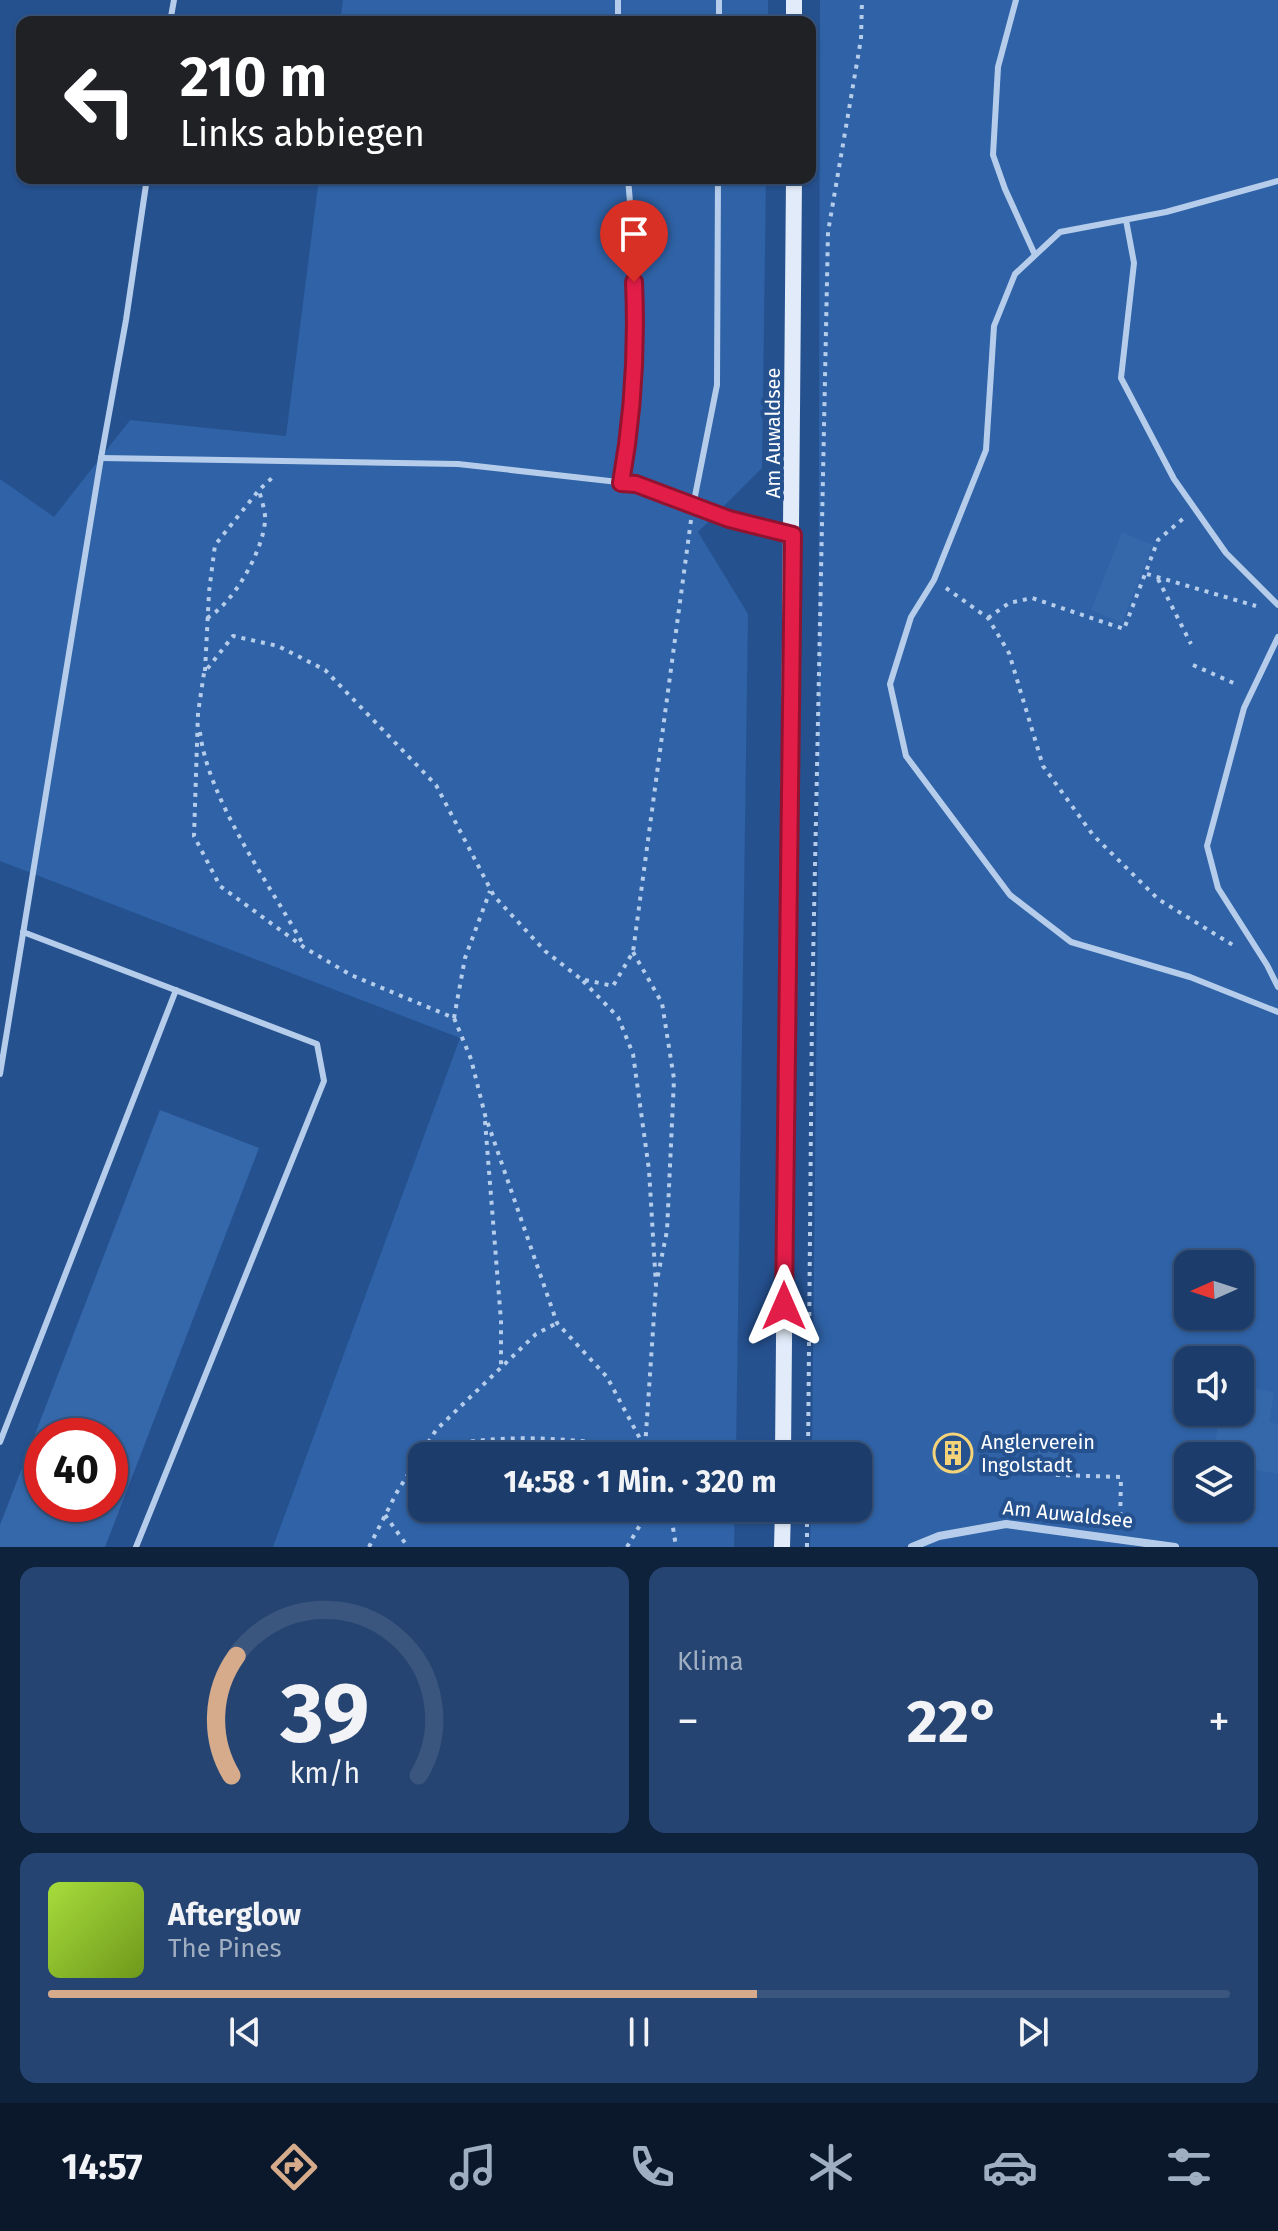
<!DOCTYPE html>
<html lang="de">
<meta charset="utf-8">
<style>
body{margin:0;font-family:"Fira Sans",sans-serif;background:#254471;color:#f1f3f6;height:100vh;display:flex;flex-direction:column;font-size:30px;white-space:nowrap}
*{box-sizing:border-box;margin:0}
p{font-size:26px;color:#a0aec1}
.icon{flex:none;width:44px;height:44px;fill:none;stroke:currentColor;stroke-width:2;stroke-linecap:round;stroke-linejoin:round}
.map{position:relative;height:1547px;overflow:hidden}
.drawer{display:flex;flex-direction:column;gap:20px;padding:20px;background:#0f223b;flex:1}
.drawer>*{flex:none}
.guide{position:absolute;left:16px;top:16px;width:800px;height:168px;border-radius:16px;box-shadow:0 2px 6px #0004,0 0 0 2px #3a567e;background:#202124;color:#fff;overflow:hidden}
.needle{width:52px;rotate:267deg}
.controls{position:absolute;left:1174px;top:1250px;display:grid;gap:16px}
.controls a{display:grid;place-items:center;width:80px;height:80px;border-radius:16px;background:#1c3d6b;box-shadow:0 2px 6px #0004,0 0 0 2px #3a567e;font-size:40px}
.speed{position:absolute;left:24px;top:1418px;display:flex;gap:16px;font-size:40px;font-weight:700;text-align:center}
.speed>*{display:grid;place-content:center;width:104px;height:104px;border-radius:50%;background:#1c3d6b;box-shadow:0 2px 6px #0004,0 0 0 2px #3a567e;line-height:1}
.speed .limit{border:12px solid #d22;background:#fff;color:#111}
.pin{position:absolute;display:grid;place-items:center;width:68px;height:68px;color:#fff;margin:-82px -34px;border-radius:50% 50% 50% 0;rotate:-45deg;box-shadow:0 0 8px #0007}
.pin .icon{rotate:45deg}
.me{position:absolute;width:88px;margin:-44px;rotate:0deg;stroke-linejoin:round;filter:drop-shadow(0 0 6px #0008)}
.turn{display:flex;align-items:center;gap:28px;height:168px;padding:0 32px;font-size:36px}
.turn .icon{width:104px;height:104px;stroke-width:2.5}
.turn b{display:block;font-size:56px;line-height:68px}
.big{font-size:60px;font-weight:700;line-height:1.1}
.drawer .tile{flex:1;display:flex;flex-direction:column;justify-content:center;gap:12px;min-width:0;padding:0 28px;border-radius:16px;background:#254471}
.drawer .dial{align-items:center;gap:0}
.dial svg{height:208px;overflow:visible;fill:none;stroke:#3a567e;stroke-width:7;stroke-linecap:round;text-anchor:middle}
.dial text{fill:#f1f3f6;stroke:none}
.song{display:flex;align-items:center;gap:24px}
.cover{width:96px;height:96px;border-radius:12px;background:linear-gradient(135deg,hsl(80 70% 55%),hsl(80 70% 35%))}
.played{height:8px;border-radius:4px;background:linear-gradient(90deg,#d6ab8b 60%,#3a567e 60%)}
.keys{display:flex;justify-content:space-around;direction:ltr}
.heat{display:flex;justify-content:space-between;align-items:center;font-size:44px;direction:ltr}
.drawer .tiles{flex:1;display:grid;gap:20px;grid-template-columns:1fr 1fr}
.tile:last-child{grid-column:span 2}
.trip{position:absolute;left:408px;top:1442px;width:464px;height:80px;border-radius:16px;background:#1c3d6b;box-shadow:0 2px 6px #0004,0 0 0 2px #3a567e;font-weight:700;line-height:80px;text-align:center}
.dock{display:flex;height:128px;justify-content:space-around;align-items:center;background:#0b182b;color:#a0aec1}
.dock .icon{width:56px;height:56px}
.dock .active{color:#d6ab8b}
.dock b{font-size:36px;color:#f1f3f6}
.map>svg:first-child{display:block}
.green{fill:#2f62a6;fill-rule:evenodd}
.building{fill:#3568ab;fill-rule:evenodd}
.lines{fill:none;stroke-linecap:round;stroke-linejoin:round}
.path{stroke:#b5cdeb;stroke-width:4;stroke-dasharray:4 6;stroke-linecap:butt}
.lane{stroke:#b5cdeb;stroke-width:6}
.street{stroke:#b5cdeb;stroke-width:8}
.secondary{stroke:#e1ebf9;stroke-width:16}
.route-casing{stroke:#92132f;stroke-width:20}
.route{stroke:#e11d48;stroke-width:14}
.labels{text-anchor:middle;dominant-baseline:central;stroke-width:8;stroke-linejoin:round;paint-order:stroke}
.street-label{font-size:20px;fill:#fff;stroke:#25518f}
.poi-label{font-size:20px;fill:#fff;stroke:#25518f;text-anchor:start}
</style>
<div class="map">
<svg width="1278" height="1547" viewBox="0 0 1278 1547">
<rect width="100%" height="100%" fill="#25518f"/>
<g class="green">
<polygon points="343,0 768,0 768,22 340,22"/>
<path d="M820,0H1278V1547H810L811,1508H858V1456H812L818,888ZM1188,1264H1240V1316H1188ZM1188,1360H1240V1412H1188ZM1188,1456H1240V1508H1188Z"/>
<polygon points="319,178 766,178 762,468 698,532 748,614 736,1456 422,1456 422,1508 735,1508 734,1547 273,1547 460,1038 0,861 0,479 54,517 130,420 286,436"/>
</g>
<g class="building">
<polygon points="1122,532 1153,545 1122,623 1091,610"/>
<path d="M160,1110L259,1148L105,1547H0V1525ZM42,1436H110V1504H42Z"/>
<polygon points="1240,1386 1274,1392 1269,1422 1278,1424 1278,1474 1240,1467 1240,1456 1213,1456 1220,1412 1240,1412"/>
<polygon points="1040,1438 1060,1441 1057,1466 1037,1464"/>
<polygon points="938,1442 970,1445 969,1475 935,1471"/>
</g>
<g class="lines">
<g class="path">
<polyline points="1147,574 1256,606"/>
<polyline points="1158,579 1191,644"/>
<polyline points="946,588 988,618 1009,653 1043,766 1093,835 1158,899 1236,947"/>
<path d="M207,618C233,604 263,551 265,521C266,512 261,499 259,490"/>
<polyline points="988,618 1009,603 1032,598 1124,629 1158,540 1185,517"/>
<polyline points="1193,665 1238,685"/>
<polyline points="205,671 209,592 215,545 259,490 273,477"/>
<path d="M200,732C208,800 270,885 304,946"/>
<polyline points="633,952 662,1003 674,1079 667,1231 657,1280"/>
<polyline points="583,981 618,1017 633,1054 649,1170 656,1286 645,1448 649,1456"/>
<polyline points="454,1018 465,958 490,891"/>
<polyline points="485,1121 501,1321 501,1366"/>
<path d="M422,1452C495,1430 571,1439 645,1448"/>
<polyline points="645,1456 645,1448 607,1377 557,1323 485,1115 471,1059 454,1018 351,975 305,948 220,886 194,836 198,713 204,673 233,636 278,646 325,670 436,785 494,896 545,951 581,979 613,986 633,952 691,520"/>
<polyline points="808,1456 812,1013 828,232 861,39 862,0"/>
<polyline points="1056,1475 1121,1477 1120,1524"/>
<polyline points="670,1508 676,1547"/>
<polyline points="385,1515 408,1547"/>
<polyline points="369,1547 397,1492 436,1430 536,1334 557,1323"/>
<polyline points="627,1547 646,1515 646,1508"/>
<polyline points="807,1547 807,1508"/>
</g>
<g class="lane">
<polyline points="618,0 618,22"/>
<polyline points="1016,0 998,67 993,155 1005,189 1035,255"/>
<polyline points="170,22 174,0"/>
<polyline points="719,22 719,0"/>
<polyline points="1278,181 1166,212 1060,232 1015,274 994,326 986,450 934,580 911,617 890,684 906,756 1010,895 1071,942 1190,977 1278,1012"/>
<polyline points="1126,220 1134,263 1121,378 1174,479 1226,553 1278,605"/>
<polyline points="101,458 458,464 636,484 729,519 791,535"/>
<path d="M621,483C639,381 637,280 628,178"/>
<polyline points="693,506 717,385 718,178"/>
<polyline points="1278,637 1244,708 1207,846 1218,888 1267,965 1278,987"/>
<polyline points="23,932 317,1044 324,1081 136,1547"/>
<polyline points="0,1074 101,458 126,320 147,178"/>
<polyline points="0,1442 176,990"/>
</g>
<polyline class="street" points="912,1547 939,1536 1006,1524 1175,1547"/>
<g class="secondary">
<polyline points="794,22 794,0"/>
<path d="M783,1456C785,1030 792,604 794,178"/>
<polyline points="782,1547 783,1508"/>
</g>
</g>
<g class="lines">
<defs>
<path id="route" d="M634,282C637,350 633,416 621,483L636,484L729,519L793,535L784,1306"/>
</defs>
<use href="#route" class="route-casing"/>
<use href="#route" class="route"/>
</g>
<defs>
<symbol id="building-ring" viewBox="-11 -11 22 22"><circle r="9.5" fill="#25518f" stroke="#f5d479" stroke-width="1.5"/><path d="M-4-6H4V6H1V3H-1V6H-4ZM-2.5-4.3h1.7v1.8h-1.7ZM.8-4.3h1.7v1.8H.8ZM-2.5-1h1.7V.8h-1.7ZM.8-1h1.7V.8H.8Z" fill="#f5d479"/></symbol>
</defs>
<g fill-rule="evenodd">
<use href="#building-ring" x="931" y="1431" width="44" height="44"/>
</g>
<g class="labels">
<g class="street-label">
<text transform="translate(773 433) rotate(-90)">Am Auwaldsee</text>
<text transform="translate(1068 1514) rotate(6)">Am Auwaldsee</text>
</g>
<g class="poi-label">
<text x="981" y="1442">Anglerverein<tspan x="981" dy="23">Ingolstadt</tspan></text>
</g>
</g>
</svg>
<div class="controls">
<a><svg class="needle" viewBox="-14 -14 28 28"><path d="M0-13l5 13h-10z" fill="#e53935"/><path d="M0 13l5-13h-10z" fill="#a0aec1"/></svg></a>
<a><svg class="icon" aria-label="sound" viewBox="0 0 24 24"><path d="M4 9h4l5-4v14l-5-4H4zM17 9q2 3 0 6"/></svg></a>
<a><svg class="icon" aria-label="layers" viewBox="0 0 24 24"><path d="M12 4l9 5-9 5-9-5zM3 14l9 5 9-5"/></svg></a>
</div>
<div class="speed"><div class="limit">40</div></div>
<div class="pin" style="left:634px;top:282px;background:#d93025"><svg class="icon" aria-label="arrive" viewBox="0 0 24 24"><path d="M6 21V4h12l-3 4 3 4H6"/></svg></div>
<svg class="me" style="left:784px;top:1306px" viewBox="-20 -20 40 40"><path d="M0-17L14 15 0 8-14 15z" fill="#e11d48" stroke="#fff" stroke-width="4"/></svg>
<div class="trip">14:58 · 1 Min. · 320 m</div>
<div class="guide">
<div class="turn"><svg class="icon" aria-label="left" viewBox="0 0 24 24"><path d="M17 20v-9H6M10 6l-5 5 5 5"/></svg><div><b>210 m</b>Links abbiegen</div></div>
</div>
</div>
<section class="drawer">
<div class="tiles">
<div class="tile dial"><svg viewBox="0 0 100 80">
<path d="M14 69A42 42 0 1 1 86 69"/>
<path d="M14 69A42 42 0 0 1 16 23" stroke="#d6ab8b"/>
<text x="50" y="56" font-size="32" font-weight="700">39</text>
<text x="50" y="72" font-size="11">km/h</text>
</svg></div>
<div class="tile"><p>Klima</p>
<div class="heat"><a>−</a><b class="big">22°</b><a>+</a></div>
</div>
<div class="tile">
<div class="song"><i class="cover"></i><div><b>Afterglow</b><p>The Pines</p></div></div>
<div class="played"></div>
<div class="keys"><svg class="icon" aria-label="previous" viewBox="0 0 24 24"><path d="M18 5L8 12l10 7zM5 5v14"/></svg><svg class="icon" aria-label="pause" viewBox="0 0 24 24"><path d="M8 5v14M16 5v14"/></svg><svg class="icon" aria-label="next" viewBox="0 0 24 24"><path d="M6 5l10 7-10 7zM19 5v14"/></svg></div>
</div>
</div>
</section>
<nav class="dock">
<b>14:57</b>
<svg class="icon active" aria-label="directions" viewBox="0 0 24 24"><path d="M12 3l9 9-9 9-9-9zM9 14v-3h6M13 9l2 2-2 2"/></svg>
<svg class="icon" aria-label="music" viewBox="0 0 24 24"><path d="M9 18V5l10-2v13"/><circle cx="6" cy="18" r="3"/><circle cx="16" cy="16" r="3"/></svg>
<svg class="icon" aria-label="phone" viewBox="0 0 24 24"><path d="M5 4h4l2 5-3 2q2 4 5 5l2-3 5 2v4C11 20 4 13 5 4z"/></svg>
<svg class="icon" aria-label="climate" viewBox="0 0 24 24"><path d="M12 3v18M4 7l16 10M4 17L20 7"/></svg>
<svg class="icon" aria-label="car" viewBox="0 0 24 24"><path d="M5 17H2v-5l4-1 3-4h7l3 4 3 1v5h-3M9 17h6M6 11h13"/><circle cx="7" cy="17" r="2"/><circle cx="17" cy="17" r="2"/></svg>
<svg class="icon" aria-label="filters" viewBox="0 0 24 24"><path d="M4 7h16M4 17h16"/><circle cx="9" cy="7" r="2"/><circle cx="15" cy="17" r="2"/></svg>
</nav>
